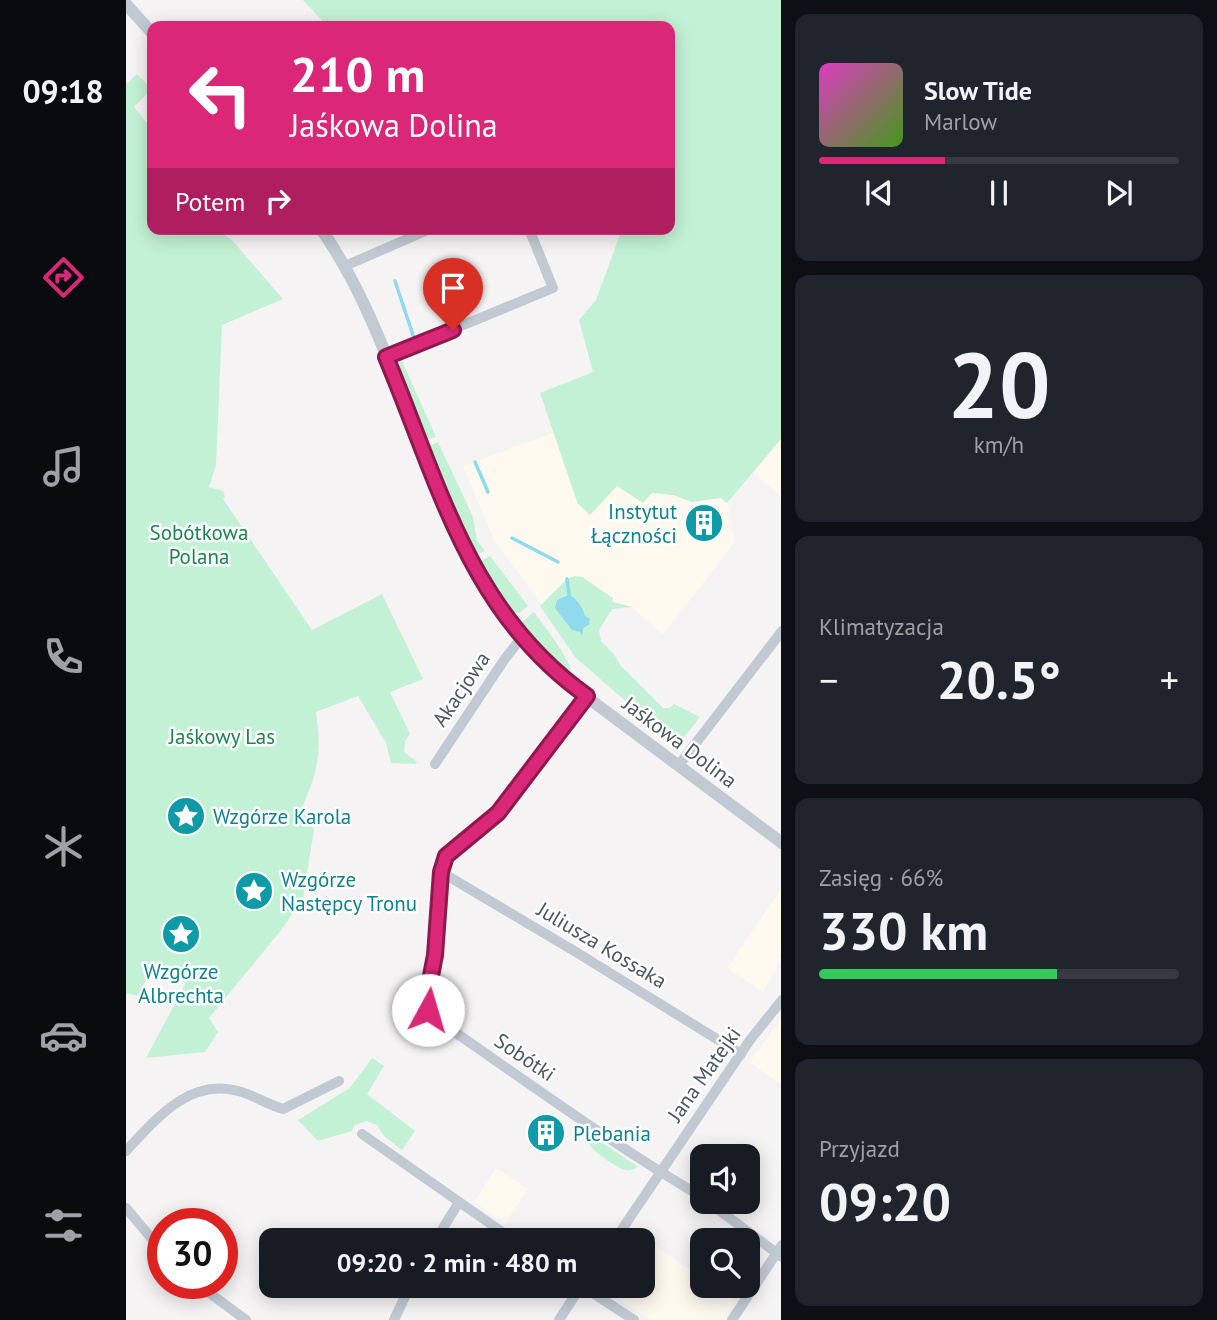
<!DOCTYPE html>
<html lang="pl">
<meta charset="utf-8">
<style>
body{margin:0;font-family:"PT Sans",sans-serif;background:#20242c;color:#f1f3f6;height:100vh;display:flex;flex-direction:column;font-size:26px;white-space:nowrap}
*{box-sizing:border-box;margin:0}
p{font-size:23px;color:#9ea1a6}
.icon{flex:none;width:38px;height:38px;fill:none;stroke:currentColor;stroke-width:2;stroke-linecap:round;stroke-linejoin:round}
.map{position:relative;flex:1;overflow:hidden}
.drawer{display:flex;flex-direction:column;gap:14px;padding:14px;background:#0d0f14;width:436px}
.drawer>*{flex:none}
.top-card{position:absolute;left:21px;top:21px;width:528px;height:214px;border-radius:14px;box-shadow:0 4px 18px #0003;background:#db2777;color:#fff;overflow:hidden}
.tools{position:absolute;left:564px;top:1144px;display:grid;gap:14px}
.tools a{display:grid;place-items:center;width:70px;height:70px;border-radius:14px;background:#171b24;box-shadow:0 4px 18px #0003;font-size:35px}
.speed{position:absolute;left:21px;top:1208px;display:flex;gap:14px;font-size:35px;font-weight:700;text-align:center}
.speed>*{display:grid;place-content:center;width:91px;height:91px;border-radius:50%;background:#171b24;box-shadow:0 4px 18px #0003;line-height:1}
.speed .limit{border:10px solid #d22;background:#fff;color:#111}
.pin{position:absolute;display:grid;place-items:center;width:60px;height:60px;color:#fff;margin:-72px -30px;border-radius:50% 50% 50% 0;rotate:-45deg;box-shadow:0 0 7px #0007}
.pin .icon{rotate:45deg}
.me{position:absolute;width:77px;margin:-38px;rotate:6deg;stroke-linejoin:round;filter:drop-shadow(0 0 5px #0008)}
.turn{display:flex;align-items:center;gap:24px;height:147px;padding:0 28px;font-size:32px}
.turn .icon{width:91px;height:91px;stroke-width:2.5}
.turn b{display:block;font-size:49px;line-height:60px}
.then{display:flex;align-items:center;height:66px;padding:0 28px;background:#0003;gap:14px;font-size:26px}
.big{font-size:52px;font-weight:800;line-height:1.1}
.drawer .tile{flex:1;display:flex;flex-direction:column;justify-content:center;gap:10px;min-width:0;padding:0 24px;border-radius:14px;background:#20242c}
.drawer .dial{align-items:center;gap:0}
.dial b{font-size:91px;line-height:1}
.song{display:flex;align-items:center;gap:21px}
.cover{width:84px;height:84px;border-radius:10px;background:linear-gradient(135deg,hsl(310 70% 55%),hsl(100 70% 35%))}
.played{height:7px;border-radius:4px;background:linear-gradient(90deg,#db2777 35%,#363941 35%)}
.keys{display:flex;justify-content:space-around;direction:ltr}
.heat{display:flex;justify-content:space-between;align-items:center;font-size:38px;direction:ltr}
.charge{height:10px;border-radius:5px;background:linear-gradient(90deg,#34c759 66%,#363941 0)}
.trip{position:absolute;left:133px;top:1228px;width:396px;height:70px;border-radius:14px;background:#171b24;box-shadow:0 4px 18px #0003;font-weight:800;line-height:70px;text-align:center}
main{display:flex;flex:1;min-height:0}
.dock{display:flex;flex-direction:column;width:126px;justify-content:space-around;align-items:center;background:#090b0e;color:#9ea1a6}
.dock .icon{width:49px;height:49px}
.dock .active{color:#db2777}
.dock b{font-size:32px;color:#f1f3f6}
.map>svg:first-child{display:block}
.commercial{fill:#fdf9ef}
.green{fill:#c3f1d5}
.water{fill:#90daee}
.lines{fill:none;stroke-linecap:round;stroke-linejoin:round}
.stream{stroke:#90daee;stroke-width:3.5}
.minor{stroke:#c1cad2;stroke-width:10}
.tertiary{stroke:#c1cad2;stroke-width:12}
.route-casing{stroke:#8e194d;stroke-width:18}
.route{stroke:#db2777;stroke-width:12}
.labels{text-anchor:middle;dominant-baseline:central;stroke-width:5;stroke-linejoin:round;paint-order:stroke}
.culture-label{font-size:21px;fill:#0d838f;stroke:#fff;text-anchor:start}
.park-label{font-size:21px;fill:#17864f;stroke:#fff}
.street-label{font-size:21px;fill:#4a5661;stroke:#fff}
</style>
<main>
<nav class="dock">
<b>09:18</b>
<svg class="icon active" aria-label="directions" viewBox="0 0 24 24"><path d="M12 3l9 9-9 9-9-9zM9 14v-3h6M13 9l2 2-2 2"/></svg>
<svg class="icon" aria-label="music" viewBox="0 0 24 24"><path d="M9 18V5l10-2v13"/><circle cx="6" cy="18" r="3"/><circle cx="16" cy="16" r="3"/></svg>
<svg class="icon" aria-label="phone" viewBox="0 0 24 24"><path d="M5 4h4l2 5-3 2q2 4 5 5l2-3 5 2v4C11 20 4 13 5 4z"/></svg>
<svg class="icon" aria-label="climate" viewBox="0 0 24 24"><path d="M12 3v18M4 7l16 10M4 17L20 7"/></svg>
<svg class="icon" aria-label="car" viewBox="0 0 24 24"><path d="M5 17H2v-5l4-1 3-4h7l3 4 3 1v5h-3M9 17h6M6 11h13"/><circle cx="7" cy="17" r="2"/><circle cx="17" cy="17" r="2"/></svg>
<svg class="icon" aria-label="filters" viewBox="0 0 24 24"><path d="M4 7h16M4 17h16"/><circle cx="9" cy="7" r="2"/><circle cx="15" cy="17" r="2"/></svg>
</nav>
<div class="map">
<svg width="656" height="1320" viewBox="0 0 656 1320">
<rect width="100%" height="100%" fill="#f5f3f3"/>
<g class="commercial">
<polygon points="429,432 438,467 452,504 464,515 491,486 547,495 566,502 595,498 603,506 609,542 537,635 506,607 486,601 455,577 441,579 415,604 368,540 337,466"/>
<polygon points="655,439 655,497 627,472"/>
<polygon points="655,889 655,951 652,956 655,960 637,992 601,968"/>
<polygon points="655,1020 655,1084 623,1062"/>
<polygon points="370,1168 402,1189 379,1224 348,1202"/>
<polygon points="512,1233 576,1279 576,1286 587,1286 610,1301 598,1320 524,1320 487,1295 493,1286 516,1286 516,1241 506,1241"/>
</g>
<g class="green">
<polygon points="177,0 655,0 655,439 601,503 595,498 566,502 547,495 526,493 517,503 491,486 464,515 452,504 414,393 467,372 453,320 470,300 496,229 544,229 544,26 201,26"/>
<path d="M11,74L26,89L8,107L26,129V229H90L106,240L157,299L96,325L90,465L83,487L97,491L99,497L97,499L186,630L256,594L297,679L264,692L284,734L279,741L278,752L291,762L290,764L265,763L260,743L232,696L190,712C196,754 192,770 176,808L188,830L177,898L156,929L83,1018L92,1032L79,1052L20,1058L60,983L31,962L11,996L1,993L0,997V84Z"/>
<polygon points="275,359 310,437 302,439 298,437 273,368"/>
<polygon points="312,442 347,517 351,541 359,551 354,553 348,552 334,524 303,449 305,445"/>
<polygon points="364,556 402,606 393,613 386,612 382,607 354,565 355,561"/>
<polygon points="449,576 456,577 487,598 486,602 506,607 486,609 473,630 475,641 487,653 495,666 537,708 544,708 548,704 574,717 555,741 547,742 450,658 414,606 441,579"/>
<path d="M408,612C416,623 443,658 445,670L442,673L419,652L396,625V622Z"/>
<polygon points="246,1058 258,1066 241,1094 289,1131 276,1150 258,1136 251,1125 241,1121 229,1125 226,1131 192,1141 172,1120 224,1088"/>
<path d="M465,1135L512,1167C507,1169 505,1171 500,1170C491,1169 465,1150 462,1142Z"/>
</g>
<path class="water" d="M443,595C450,597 457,608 459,616L464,619L463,625L457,628L456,635L454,632L446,630L429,608L431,600Z"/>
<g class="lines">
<g class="stream">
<polyline points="269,281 288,338"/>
<polyline points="349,462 362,492"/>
<polyline points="386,538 432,562"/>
<polyline points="441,579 443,595"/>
</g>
<g class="minor">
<polyline points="219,266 304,229"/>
<polyline points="260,357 427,288 403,229"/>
<path d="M461,696L372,812L320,856L315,872L309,955L301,1002L303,1014L306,1016C395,1078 483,1142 576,1197"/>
<polyline points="309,764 378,660 396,637"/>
<polyline points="553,765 656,631"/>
<polyline points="315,872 450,952 615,1054"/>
<polyline points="236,1134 389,1241"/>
<path d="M0,1151C30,1119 63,1078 112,1091C128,1095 142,1105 157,1109L213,1081"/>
<polyline points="582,1202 656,1257"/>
<polyline points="0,1208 37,1252"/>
<polyline points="309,1241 333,1202"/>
<polyline points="488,1241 624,1040 656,1000"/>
<polyline points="70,1283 120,1320"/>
<polyline points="456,1286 508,1320"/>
<polyline points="268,1320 284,1286"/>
<polyline points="433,1320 455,1286"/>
<polyline points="606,1320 656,1245"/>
</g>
<g class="tertiary">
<polyline points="0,4 26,33"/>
<path d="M195,229C277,346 293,497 376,613C395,639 418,661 442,683L656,843"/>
</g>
</g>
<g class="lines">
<defs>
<path id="route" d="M302,1010L300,1002L309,955L315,872L320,856L372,813L461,696C343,613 313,483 260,357L327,330"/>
</defs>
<use href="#route" class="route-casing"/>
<use href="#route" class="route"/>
</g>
<defs>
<symbol id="building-disc" viewBox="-11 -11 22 22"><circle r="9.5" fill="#0f9aa8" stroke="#fff"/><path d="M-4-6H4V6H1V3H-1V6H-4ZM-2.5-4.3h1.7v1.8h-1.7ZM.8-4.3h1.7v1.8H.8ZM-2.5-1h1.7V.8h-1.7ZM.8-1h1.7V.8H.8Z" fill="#fff"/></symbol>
<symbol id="sight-disc" viewBox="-11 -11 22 22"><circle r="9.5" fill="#0f9aa8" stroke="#fff"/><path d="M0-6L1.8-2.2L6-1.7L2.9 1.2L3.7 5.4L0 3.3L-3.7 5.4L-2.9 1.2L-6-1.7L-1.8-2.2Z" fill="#fff"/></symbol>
</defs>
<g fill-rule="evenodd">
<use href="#building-disc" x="556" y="501" width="44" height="44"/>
<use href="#sight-disc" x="38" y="794" width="44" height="44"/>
<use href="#sight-disc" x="106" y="869" width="44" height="44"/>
<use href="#sight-disc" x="33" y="912" width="44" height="44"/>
<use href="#building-disc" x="398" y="1111" width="44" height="44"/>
</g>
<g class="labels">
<g class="culture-label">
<text x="551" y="511" text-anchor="end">Instytut<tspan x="551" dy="24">Łączności</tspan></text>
<text x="87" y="816">Wzgórze Karola</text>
<text x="155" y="879">Wzgórze<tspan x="155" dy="24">Następcy Tronu</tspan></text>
<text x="55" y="971" text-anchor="middle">Wzgórze<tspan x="55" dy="24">Albrechta</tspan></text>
<text x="447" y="1133">Plebania</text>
</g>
<g class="park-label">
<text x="73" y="532">Sobótkowa<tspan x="73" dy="24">Polana</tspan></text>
<text x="96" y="736">Jaśkowy Las</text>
</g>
<g class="street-label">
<text transform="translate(335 689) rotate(-56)">Akacjowa</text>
<text transform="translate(554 742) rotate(37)">Jaśkowa Dolina</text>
<text transform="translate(476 945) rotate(31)">Juliusza Kossaka</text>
<text transform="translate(399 1057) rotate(34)">Sobótki</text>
<text transform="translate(578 1074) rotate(-55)">Jana Matejki</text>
</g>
</g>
</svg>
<div class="tools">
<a><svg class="icon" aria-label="sound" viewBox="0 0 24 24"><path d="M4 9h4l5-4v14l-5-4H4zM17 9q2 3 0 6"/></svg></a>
<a><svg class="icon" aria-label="search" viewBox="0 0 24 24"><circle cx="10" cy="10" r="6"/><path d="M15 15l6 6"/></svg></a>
</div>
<div class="speed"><div class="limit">30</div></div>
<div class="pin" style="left:327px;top:330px;background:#d93025"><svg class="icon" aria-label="arrive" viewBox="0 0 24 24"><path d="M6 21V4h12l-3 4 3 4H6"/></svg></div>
<svg class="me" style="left:302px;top:1010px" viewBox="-20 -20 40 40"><circle r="19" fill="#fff"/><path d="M0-13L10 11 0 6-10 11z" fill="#db2777"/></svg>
<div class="trip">09:20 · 2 min · 480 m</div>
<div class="top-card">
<div class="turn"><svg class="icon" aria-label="left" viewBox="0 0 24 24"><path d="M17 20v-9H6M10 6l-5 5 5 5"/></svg><div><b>210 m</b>Jaśkowa Dolina</div></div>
<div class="then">Potem<svg class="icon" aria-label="right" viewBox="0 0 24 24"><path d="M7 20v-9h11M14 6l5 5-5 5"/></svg></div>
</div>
</div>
<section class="drawer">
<div class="tile">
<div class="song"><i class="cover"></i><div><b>Slow Tide</b><p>Marlow</p></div></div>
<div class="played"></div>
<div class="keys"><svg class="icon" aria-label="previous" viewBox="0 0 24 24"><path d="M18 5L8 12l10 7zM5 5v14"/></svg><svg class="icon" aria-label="pause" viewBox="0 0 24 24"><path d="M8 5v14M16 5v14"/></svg><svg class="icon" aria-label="next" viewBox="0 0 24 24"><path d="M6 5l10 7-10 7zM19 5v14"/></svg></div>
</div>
<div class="tile dial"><b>20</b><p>km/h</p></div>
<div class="tile"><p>Klimatyzacja</p>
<div class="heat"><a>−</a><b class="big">20.5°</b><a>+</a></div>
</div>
<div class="tile"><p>Zasięg · 66%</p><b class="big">330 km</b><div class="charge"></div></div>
<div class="tile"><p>Przyjazd</p><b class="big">09:20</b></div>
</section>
</main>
